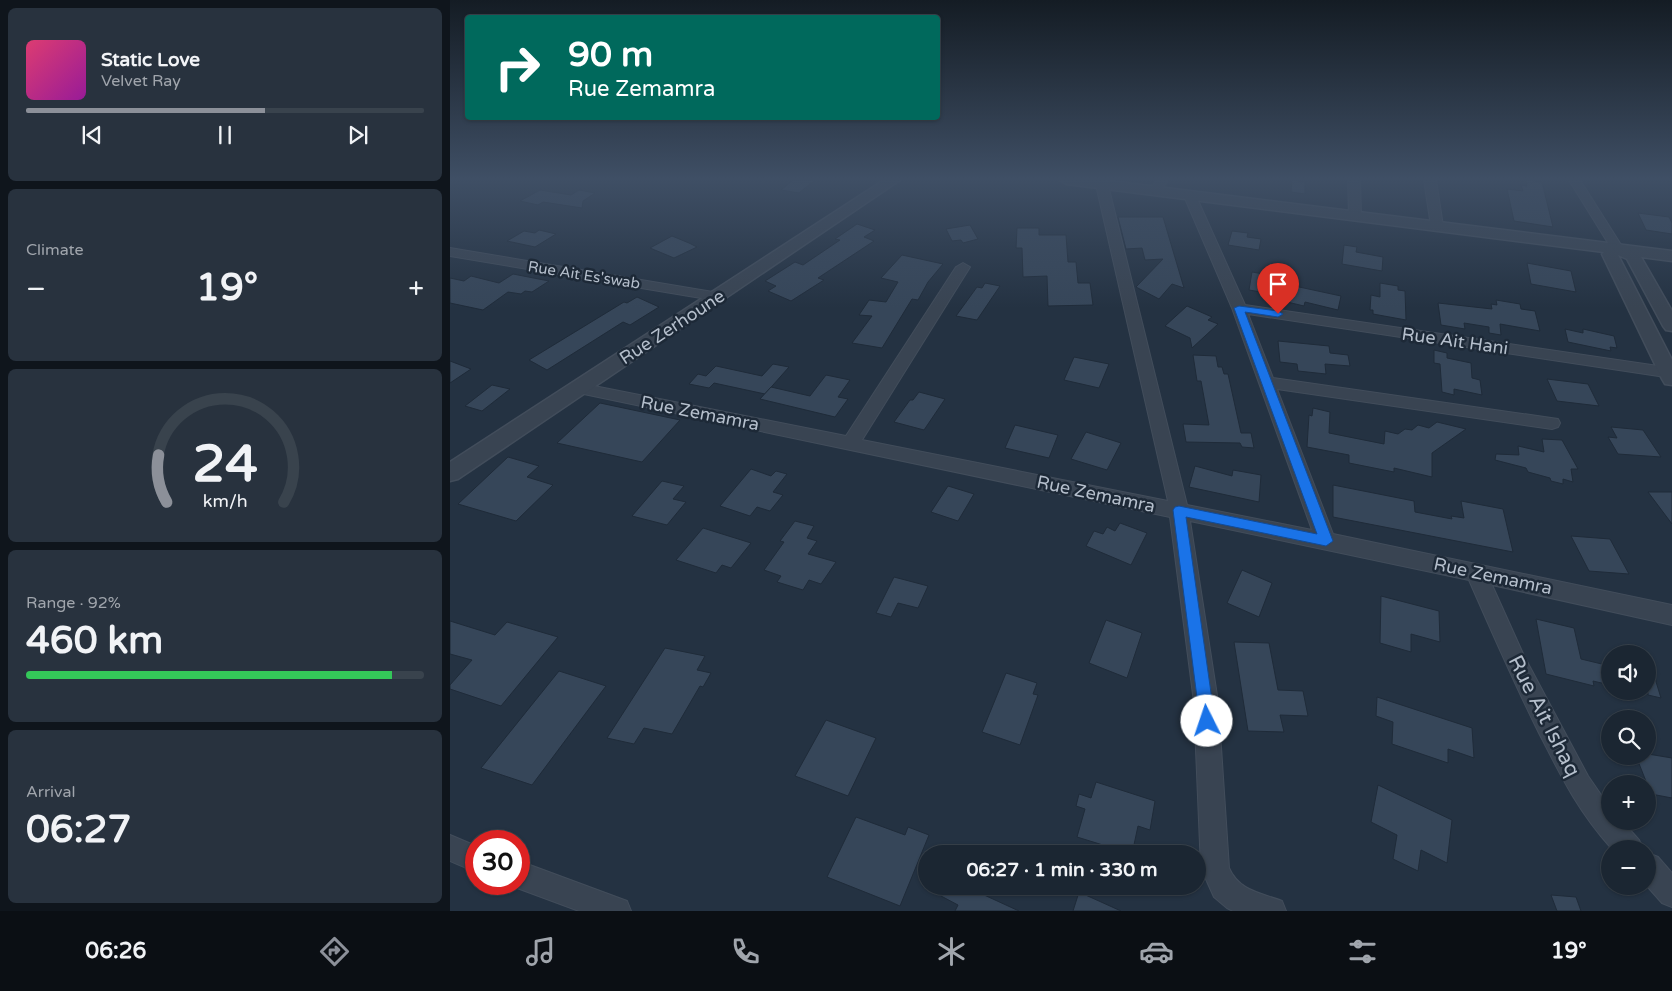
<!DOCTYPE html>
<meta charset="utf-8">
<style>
body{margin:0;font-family:"Varela Round",sans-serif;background:#28323e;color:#f1f3f6;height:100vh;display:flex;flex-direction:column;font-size:19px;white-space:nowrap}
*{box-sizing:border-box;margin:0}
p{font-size:16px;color:#a0a5ac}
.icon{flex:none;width:28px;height:28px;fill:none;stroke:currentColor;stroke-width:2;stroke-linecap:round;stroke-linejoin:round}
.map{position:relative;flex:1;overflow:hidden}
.sheet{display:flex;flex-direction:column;gap:8px;padding:8px;background:#0f151c;width:450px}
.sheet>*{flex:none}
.hud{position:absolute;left:15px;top:15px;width:475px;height:105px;border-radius:5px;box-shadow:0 1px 4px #0004,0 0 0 1px #39434d;background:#00695c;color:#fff;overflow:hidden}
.buttons{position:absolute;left:1151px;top:645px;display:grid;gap:10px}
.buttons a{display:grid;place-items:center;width:55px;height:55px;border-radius:50%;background:#1b2632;box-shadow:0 1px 4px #0004,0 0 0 1px #39434d;font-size:25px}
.speed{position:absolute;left:15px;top:830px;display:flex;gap:10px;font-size:25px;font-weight:700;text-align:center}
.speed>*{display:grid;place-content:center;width:65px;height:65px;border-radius:50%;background:#1b2632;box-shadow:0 1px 4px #0004,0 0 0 1px #39434d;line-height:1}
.speed .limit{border:8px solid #d22;background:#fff;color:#111}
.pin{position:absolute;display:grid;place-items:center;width:42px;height:42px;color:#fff;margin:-51px -21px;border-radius:50% 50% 50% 0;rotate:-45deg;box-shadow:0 0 5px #0007}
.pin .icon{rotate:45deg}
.me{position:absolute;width:55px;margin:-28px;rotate:356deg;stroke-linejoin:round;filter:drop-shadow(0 0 4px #0008)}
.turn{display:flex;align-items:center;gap:18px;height:105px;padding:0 20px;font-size:22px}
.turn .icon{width:65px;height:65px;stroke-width:2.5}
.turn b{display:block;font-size:35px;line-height:42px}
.big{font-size:38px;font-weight:700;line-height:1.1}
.sheet .card{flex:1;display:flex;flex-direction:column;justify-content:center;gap:8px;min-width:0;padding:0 18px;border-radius:8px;background:#28323e}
.sheet .dial{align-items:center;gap:0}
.dial svg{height:130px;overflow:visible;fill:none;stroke:#39434d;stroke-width:7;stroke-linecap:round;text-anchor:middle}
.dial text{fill:#f1f3f6;stroke:none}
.song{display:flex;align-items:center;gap:15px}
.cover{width:60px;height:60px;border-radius:8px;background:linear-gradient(135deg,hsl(340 70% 55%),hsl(300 70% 35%))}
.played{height:5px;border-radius:2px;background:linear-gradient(90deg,#8c9099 60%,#39434d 60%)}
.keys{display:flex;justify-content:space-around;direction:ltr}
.heat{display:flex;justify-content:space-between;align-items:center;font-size:28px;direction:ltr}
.charge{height:8px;border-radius:4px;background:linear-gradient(90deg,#34c759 92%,#39434d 0)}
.trip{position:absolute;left:468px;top:845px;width:288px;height:50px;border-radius:25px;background:#1b2632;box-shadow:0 1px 4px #0004,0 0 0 1px #39434d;font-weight:700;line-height:50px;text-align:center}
.tabs{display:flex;height:80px;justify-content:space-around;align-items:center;background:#0b0f14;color:#a0a5ac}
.tabs .icon{width:35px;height:35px}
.tabs .on{color:#8c9099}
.tabs b{font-size:22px;color:#f1f3f6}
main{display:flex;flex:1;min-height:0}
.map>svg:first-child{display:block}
.building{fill:#364659;stroke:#1f2b39}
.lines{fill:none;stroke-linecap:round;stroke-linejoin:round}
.minor-casing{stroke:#424d5b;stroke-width:2}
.tertiary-casing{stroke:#424d5b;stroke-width:3}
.minor{fill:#394452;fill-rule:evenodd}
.tertiary{fill:#394452;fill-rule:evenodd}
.route{fill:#1a73e8;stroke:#114b97}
.labels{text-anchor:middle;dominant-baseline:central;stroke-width:5;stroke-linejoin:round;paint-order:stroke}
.far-street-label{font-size:15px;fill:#b5bfcc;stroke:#1d2937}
.street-label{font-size:18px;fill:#b5bfcc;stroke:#1d2937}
.near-street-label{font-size:21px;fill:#b5bfcc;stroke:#1d2937}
</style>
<main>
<section class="sheet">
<div class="card">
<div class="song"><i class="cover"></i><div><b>Static Love</b><p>Velvet Ray</p></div></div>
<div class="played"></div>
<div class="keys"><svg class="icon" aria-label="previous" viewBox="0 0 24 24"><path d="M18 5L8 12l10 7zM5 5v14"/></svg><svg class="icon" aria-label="pause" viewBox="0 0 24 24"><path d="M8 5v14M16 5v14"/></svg><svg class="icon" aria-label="next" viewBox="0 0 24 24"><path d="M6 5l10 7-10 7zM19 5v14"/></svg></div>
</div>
<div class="card"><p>Climate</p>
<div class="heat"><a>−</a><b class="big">19°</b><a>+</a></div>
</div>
<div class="card dial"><svg viewBox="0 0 100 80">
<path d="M14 69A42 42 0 1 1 86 69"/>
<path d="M14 69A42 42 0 0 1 9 40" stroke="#8c9099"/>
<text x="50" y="56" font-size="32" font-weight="700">24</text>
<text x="50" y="72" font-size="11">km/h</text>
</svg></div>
<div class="card"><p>Range · 92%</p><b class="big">460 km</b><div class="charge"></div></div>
<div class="card"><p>Arrival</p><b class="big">06:27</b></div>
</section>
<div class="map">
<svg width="1222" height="911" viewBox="0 0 1222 911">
<rect width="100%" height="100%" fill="#243242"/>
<g class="building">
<polygon points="343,180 365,180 349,193 331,190"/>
<polygon points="842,180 855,182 855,194 841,192"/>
<polygon points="1076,180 1092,182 1103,227 1064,221 1057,189 1073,191 1071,185 1077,186"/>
<polygon points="90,190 121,195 129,190 145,193 133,201 132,208 93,202 88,205 70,201"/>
<polygon points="1188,213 1219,217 1222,223 1222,234 1196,230"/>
<polygon points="668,217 713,217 734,288 722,284 709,299 686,287 713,259 695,260 692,248 676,249"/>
<polygon points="407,224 425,230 414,237 424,241 368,278 374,280 341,301 318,291 326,286 315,281 345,262 353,265 390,240 385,239"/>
<polygon points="520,225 528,239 513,243 511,240 502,241 496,229"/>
<polygon points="567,228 589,228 589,235 616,235 618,262 626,262 628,283 640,283 643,305 598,306 597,276 573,277 572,248 566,248"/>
<polygon points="89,230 106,234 85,247 57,241 74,231 85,233"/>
<polygon points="782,231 798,233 797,237 811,239 809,250 778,245"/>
<polygon points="222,236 239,243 247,247 224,258 200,248"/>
<polygon points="894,245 907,247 906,252 933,257 932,271 892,264"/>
<polygon points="452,255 493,264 478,282 468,300 462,299 432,348 402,343 422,316 409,315 419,300 436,302 448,282 431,278"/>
<polygon points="1077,263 1121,271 1126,292 1081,284"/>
<polygon points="802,272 826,276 826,282 891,296 888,310 855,302 854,306 833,301 835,296 799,290"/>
<polygon points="63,274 99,281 82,292 75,291 71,294 58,292 33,310 0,303 0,278 14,281 21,276 49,283"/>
<polygon points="535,283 550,286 527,320 506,316 527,287 532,288"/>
<polygon points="930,283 948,286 948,290 955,291 956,320 923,314 923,310 920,310 921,295 930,297"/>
<polygon points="187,297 209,307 180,325 173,322 97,370 79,360 174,302 177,303"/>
<polygon points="1046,300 1070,304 1071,309 1085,311 1090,331 1050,324 1051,335 1039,333 1039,327 1014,323 1015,329 991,325 988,303 1042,309 1041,304 1047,305"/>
<polygon points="737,306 762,317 758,320 768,324 742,348 740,338 715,326"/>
<polygon points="1115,329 1133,333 1133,329 1164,336 1167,348 1160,347 1161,351 1118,342"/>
<polygon points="828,341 879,346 880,353 898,355 900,366 875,364 876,374 848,371 847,364 830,362"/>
<polygon points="984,350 997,353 997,358 1021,363 1022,378 1030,380 1032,395 1004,389 1004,395 992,392 990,364 984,363"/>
<polygon points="743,355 766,356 768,367 772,367 774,374 778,374 791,433 801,433 804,448 792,447 790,443 736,442 733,424 759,425 751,381 747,381"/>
<polygon points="624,357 659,364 649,388 614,380"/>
<polygon points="0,361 21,369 0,383"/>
<polygon points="323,364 339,367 315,394 264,383 259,388 239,384 248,374 256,376 266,366 312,376"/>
<polygon points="376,375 400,380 388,397 398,399 385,417 310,399 321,387 360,396"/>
<polygon points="1097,379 1138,384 1149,406 1107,401"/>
<polygon points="42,385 60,389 32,411 15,406"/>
<polygon points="469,392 495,399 474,430 444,422 460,400 463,400"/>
<polygon points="150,403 230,420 192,462 107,443"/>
<polygon points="863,408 880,412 879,433 934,444 935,431 948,434 955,429 962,430 968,425 979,428 987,422 1016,429 982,453 982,477 944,468 944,472 899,463 899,455 857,447 859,415 862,416"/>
<polygon points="565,425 608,435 599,458 555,448"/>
<polygon points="1161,427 1193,430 1211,457 1168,454 1158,437 1167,438"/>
<polygon points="636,432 671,443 657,470 621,459"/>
<polygon points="1092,439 1112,440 1128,469 1121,469 1123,482 1113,479 1113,484 1101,481 1100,478 1078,472 1076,468 1045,460 1046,454 1069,455 1068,446 1094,452"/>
<polygon points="58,457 89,466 77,477 103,485 66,521 8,504"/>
<polygon points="745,466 782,476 783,470 811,475 809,502 739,487"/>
<polygon points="301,469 321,476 326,471 337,474 323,492 333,495 320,511 307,507 300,516 270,506"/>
<polygon points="212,481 234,486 223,499 236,502 217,525 182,516"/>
<polygon points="883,485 964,501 965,512 1002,519 1001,516 1014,518 1011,501 1053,509 1063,552 883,517"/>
<polygon points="498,486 524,494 508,521 481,512"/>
<polygon points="1198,492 1222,492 1222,524"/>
<polygon points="345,521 364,526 357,538 367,541 358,554 386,562 371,584 359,580 353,590 327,582 331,576 314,570 334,542 330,541"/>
<polygon points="670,523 697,533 681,565 636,546 644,531 653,534 657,527 665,531"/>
<polygon points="253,528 301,543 281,568 272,565 266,573 226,560"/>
<polygon points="1121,536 1160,539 1179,574 1139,571"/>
<polygon points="792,570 822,583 809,617 777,603"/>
<polygon points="444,577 478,586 468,608 448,603 441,617 426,613"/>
<polygon points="931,596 989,611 990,642 961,634 961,652 930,643"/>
<polygon points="1086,619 1124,628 1131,659 1160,666 1160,685 1143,681 1144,686 1096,674"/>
<polygon points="656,620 692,633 677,678 639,663"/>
<polygon points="0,621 45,635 57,622 108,637 51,706 0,689 0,685 22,660 0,654"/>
<polygon points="784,642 819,643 828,690 853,691 858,716 830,715 834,732 798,731"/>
<polygon points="215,648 255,656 247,670 261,673 253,687 250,686 222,734 194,728 184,744 157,738"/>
<polygon points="1200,662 1211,698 1198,695 1198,663"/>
<polygon points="109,671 156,686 82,785 31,768"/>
<polygon points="556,673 587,683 583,694 588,695 570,745 532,732"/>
<polygon points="927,697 1022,728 1024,758 998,749 998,763 942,744 943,722 926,716"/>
<polygon points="376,720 426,738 398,796 345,776"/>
<polygon points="1198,754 1222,758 1222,798 1201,794 1186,756 1198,756"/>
<polygon points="646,782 705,801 700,830 688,826 682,854 627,837 635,809 626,806 629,794 641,798"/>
<polygon points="928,785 1002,820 997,863 971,850 968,871 943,859 947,835 921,822"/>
<polygon points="406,817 455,835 458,827 479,835 450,906 377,877"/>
<polygon points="495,886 535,886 532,894 569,911 505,911 508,905 491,896"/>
<polygon points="629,892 671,911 623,911"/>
<polygon points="1101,895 1126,897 1131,911 1107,911"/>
</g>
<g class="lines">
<defs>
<g id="minor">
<polygon points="707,180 718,180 709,193 701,193 699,191"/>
<polygon points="898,180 910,180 911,216 905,220 899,216"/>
<polygon points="974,180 986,180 993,226 991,229 987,230 981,226"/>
<polygon points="1119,180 1130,180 1173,248 1171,251 1163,251"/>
<path d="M652,182L658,185L737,505L862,530L782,308L734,196L736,194L740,193L746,196L795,305L1222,368V378L798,314L823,378L1108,419L1110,423L1108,427L1102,429L827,389L883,534L1222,605V625L1042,585L1074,656L1138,776L1160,808V821H1172L1189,840L1193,849H1162C1128,811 1112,778 1089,733C1064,683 1042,632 1019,580L740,521L768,702L779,868C789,891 811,893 832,901L836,911H783L777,908L764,897L751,868L744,702L720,517L129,393L123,392L121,388L123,384L129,383L396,436L506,267L513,263L520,267L412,440L718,501L646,185Z"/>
<polygon points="0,248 269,293 276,297 269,301 0,256"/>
<polygon points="0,835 26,846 26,872 0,861"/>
<polygon points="1198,853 1208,857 1222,873 1222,907 1212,903 1197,886"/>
<polygon points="69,861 177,901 181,911 129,911 59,885 69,884"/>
</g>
<g id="tertiary">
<polygon points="434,180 450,180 8,479 0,481 0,462"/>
<polygon points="610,180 652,180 1222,251 1222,261 1191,257 1222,311 1222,331 1216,330 1213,326 1177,259 1168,255 1222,360 1222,385 1215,384 1212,379 1152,254 1154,252 616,184"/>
</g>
</defs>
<use href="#minor" class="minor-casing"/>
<use href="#tertiary" class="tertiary-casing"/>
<use href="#minor" class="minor"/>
<use href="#tertiary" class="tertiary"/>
</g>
<linearGradient id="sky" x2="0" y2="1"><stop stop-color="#141c24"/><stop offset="0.58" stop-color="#3f4f65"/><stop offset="1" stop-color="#3f4f65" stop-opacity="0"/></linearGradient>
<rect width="1222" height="308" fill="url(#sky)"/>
<polygon class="route" points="789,306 828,311 833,314 828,317 795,312 883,541 876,546 736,517 765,721 763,726 757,729 752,726 750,721 723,510 725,507 729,506 867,534 784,308"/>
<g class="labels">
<g class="far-street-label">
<text transform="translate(134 275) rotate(9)">Rue Ait Es'swab</text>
</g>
<g class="street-label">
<text transform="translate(222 327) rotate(-33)">Rue Zerhoune</text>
<text transform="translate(1005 341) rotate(8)">Rue Ait Hani</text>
<text transform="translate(250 413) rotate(11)">Rue Zemamra</text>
<text transform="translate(646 494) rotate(12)">Rue Zemamra</text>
<text transform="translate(1043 576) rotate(12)">Rue Zemamra</text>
</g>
<g class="near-street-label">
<text transform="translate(1094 716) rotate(63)">Rue Ait Ishaq</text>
</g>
</g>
</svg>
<div class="buttons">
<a><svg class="icon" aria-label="sound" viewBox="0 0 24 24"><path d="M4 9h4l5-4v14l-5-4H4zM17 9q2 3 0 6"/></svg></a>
<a><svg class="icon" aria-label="search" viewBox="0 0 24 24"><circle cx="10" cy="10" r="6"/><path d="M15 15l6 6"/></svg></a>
<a>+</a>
<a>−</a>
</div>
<div class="speed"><div class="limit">30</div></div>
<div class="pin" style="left:828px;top:314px;background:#d93025"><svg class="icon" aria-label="arrive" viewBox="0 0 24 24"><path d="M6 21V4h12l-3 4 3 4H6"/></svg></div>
<svg class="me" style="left:757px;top:721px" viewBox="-20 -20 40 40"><circle r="19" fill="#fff"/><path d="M0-13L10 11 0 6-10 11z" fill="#1a73e8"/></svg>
<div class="trip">06:27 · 1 min · 330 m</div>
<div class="hud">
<div class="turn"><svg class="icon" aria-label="right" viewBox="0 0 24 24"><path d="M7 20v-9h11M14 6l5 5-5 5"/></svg><div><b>90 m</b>Rue Zemamra</div></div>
</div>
</div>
</main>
<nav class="tabs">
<b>06:26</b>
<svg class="icon on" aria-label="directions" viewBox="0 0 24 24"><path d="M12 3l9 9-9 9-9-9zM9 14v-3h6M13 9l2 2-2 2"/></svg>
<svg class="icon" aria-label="music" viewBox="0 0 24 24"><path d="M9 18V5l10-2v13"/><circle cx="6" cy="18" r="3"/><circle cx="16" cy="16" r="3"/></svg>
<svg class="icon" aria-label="phone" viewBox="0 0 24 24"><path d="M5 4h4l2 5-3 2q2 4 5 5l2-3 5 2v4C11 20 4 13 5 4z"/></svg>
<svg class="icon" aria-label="climate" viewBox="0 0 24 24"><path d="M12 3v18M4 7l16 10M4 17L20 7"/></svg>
<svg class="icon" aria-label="car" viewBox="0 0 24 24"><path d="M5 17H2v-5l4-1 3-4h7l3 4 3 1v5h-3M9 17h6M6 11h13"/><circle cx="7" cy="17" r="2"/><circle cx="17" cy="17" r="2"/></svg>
<svg class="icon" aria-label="filters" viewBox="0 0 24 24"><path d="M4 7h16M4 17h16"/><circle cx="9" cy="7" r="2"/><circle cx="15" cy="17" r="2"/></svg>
<b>19°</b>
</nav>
